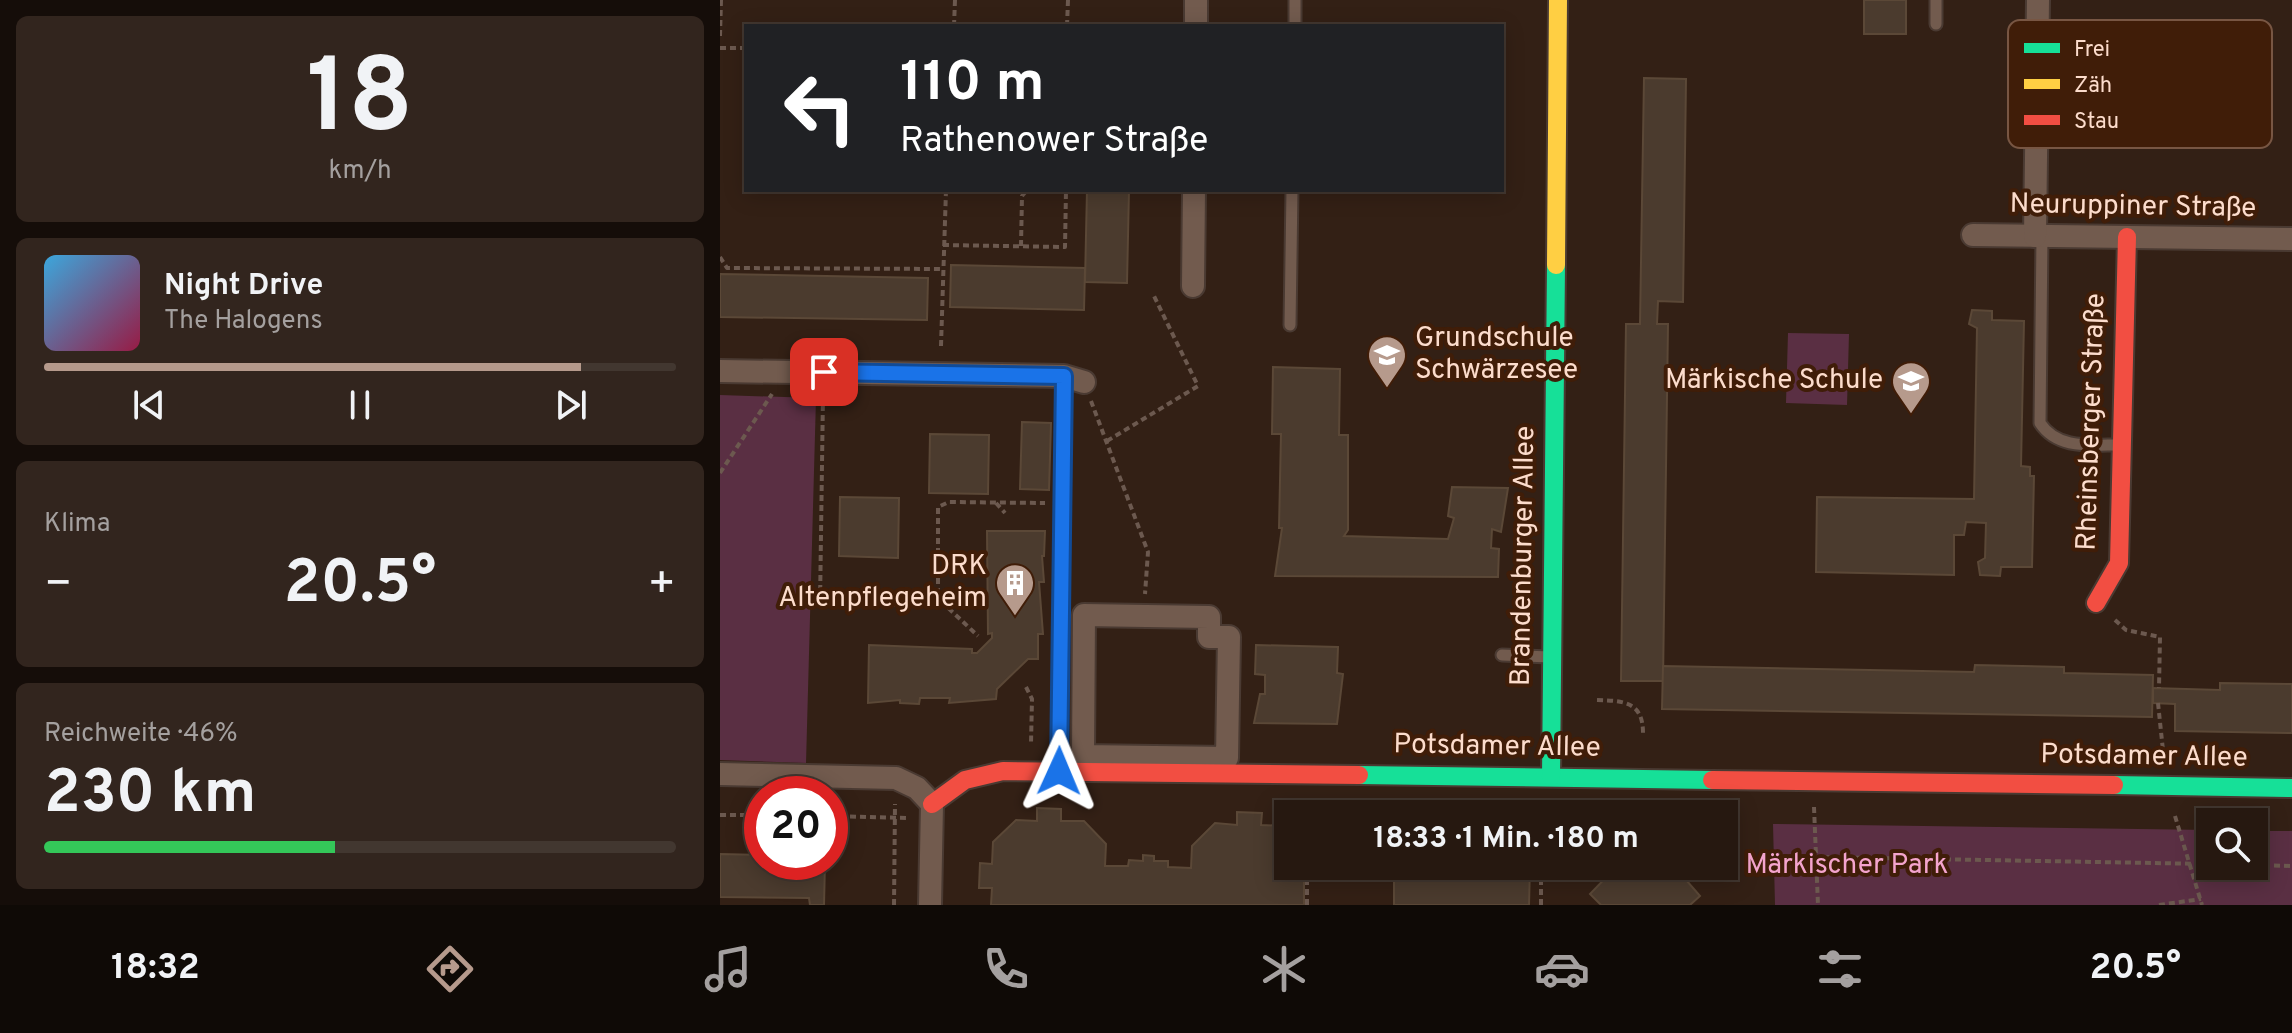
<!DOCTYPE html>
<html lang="de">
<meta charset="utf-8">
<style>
body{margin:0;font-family:Overpass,sans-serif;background:#32251e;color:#f1f3f6;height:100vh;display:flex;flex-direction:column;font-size:30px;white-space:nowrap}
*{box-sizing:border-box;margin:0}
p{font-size:26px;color:#a4a09f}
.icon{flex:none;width:44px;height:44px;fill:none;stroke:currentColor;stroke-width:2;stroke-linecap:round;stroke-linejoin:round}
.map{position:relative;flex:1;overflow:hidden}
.sheet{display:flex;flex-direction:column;gap:16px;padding:16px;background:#150d09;width:720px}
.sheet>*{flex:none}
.hud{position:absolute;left:24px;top:24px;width:760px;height:168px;border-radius:0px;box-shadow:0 4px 20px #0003,0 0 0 2px #423730;background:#202124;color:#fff;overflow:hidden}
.tools{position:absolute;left:1476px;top:808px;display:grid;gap:16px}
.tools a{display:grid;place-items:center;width:72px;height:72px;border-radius:0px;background:#261810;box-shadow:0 4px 20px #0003,0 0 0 2px #423730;font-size:40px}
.speed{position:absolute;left:24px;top:776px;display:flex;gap:16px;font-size:40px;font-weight:700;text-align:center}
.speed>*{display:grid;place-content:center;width:104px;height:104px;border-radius:50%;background:#261810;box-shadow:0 4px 20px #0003,0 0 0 2px #423730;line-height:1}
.speed .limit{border:12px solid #d22;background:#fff;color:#111}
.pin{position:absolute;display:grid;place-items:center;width:68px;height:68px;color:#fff;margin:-34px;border-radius:16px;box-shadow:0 4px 12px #0006}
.me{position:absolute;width:88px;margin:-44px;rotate:1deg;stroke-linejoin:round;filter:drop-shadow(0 0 6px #0008)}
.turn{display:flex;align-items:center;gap:28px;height:168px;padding:0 24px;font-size:36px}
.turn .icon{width:104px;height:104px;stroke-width:2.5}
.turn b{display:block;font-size:56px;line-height:68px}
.big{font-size:60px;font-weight:700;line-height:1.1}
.sheet .card{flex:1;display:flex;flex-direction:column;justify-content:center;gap:12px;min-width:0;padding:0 28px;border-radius:12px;background:#32251e}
.sheet .dial{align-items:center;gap:0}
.dial b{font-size:104px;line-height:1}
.song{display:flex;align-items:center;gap:24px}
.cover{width:96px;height:96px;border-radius:12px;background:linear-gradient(135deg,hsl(200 70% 55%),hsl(340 70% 35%))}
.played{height:8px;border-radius:4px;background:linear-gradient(90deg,#b69a8c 85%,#423730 85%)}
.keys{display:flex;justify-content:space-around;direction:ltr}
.heat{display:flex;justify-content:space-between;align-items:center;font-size:44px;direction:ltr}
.charge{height:12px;border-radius:6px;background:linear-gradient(90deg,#34c759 46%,#423730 0)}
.trip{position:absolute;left:554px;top:800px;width:464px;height:80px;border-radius:0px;background:#261810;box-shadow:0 4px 20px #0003,0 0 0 2px #423730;font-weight:700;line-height:80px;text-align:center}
.tabs{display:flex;height:128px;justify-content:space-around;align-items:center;background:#0f0a06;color:#a4a09f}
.tabs .icon{width:56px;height:56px}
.tabs .current{color:#b69a8c}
.tabs b{font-size:36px;color:#f1f3f6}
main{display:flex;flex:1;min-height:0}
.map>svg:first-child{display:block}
.green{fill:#5a2f43}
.building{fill:#4b3b2e;stroke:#5b4837;stroke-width:2}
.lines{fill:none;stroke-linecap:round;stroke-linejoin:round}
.lane-casing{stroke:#4a3a32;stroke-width:15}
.street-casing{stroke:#4a3a32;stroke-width:26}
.fast-casing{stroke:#4a3a32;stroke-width:22}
.slow-casing{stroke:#4a3a32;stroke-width:22}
.jam-casing{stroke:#4a3a32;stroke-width:22}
.path{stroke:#6c594f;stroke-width:4;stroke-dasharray:6 4;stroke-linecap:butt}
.lane{stroke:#725b4e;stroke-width:11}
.street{stroke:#725b4e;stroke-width:22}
.fast{stroke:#16e098;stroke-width:18}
.slow{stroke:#ffcf43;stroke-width:18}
.jam{stroke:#f24e42;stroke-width:18}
.route-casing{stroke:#114b97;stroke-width:20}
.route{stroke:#1a73e8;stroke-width:14}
.labels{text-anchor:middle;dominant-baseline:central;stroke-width:8;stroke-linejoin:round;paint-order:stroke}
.street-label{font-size:28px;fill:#fcdccc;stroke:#401d08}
.poi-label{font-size:28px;fill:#fcdccc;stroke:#401d08;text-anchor:end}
.park-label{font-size:28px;fill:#f4a4cd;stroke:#401d08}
.key{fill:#401d08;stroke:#785643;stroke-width:2}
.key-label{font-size:22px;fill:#fcdccc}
</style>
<main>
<section class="sheet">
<div class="card dial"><b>18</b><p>km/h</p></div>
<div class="card">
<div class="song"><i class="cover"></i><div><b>Night Drive</b><p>The Halogens</p></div></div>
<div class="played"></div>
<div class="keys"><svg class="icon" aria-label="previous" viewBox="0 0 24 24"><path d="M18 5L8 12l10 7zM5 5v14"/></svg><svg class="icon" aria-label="pause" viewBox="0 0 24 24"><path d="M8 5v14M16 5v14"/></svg><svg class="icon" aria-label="next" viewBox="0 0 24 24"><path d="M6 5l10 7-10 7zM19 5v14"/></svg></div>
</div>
<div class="card"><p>Klima</p>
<div class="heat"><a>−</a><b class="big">20.5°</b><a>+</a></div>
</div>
<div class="card"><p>Reichweite · 46%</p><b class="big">230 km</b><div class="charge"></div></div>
</section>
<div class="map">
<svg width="1572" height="905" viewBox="0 0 1572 905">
<rect width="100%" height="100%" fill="#332015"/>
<g class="green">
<polygon points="1068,333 1129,334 1127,405 1066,403"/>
<polygon points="0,395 96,398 86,763 0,760"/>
<polygon points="1053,824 1490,830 1490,866 1534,866 1534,831 1572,831 1572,905 1055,905"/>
</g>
<g class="building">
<rect x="1144" y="0" width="42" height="34"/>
<polygon points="924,78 966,79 963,302 938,301 937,324 948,324 943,681 901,681 906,324 920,324"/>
<polygon points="367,190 409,190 407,283 365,282"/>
<polygon points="231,265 365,268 364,310 230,307"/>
<polygon points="0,274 208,278 207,320 0,317"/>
<polygon points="1252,310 1272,311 1272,320 1304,321 1301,466 1310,467 1310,476 1314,476 1312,567 1281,567 1280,576 1260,575 1258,562 1265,558 1266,523 1246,522 1244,535 1234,535 1234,575 1096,572 1097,497 1254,499 1257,328 1249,324"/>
<polygon points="553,367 620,369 619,435 628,435 628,530 624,536 728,539 734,518 728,516 732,487 788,488 781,532 772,529 771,548 779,549 778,577 555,576 562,528 559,528 561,434 552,434"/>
<polygon points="302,422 331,423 329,490 300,489"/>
<polygon points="210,434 269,435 268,494 209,493"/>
<polygon points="120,497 179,498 178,558 119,556"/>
<polygon points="267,531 325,531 324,556 322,556 324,582 319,582 323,634 318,634 318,659 308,659 277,689 276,699 229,703 230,698 200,698 199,704 180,703 180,700 148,703 149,645 252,649 252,653 257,653 272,638 272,633 268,634"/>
<polygon points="536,645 618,647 617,673 623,674 617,724 534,723 540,694 545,694 545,675 535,674"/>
<polygon points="1255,665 1344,667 1344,673 1433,675 1432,717 942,709 943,666 1254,672"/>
<polygon points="1500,683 1572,684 1572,733 1455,731 1455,704 1433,703 1433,688 1500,690"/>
<polygon points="317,808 341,809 341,821 364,821 386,844 385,866 408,866 409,860 423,861 423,855 434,856 434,861 448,861 448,867 471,868 472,846 495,823 517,825 517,812 542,813 541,825 568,826 568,866 584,866 584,905 271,905 272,888 259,888 260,863 272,864 273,842 296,820 317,821"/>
<polygon points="0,854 42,855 42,862 105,862 104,905 90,905 89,898 0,897"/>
<polygon points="674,866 810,866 809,905 674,905"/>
<polygon points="897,866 954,866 980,896 970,905 881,905 870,894"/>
</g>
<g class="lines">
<defs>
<g id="lane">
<polyline points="1216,0 1216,24"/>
<polyline points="575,26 575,0"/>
<path d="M1322,236L1320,423C1337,449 1369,445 1398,445"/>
<polyline points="570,325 572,190"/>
<polyline points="782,655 830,657"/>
<polyline points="339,766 344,376"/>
</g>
<g id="street">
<polyline points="476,26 476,0"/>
<polyline points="1253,235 1572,239"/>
<polyline points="1315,236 1318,0"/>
<polyline points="473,286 474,190"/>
<polyline points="0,371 344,376 364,382"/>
<polygon points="364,615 489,617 489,637 509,637 507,758 363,756"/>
<polyline points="0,774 176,778 197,788 212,804 210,905"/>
</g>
<g id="fast">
<polyline points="639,775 992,780"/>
<polyline points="831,777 836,265"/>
<polyline points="1394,785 1572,788"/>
</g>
<polyline id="slow" points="836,265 838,0"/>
<g id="jam">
<polyline points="1376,603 1399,563 1407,237"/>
<polyline points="992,780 1394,785"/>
<polyline points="212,804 245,780 283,771 639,775"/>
</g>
</defs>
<use href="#lane" class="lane-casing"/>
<use href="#street" class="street-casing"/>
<use href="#fast" class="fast-casing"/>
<use href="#slow" class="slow-casing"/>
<use href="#jam" class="jam-casing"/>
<g class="path">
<polyline points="234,26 235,0"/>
<polyline points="347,26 348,0"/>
<polyline points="0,36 1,0"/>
<polyline points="0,48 26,48"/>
<polyline points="223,245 345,247 346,190"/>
<polyline points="301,246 302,196 307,190"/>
<polyline points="0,257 7,268 223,269"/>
<polyline points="221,346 226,190"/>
<polyline points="103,395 100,605 224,604 258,636"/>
<polyline points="371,401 428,552 425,594"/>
<polyline points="387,441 478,386 433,294"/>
<polyline points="0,473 52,394"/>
<polyline points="276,503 285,513"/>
<polyline points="218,604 218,507 229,502 325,503"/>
<polyline points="1395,620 1406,630 1440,637 1439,688"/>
<polyline points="306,687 312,699 311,744"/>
<path d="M877,700C903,701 923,701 923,733"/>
<polyline points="1438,703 1444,760"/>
<polyline points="1094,807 1098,905"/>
<polyline points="588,814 588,800"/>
<polyline points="0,815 42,815"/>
<polyline points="110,816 188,818"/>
<polyline points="1455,816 1482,905"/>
<polyline points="1095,857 1490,864"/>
<polyline points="1534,865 1572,866"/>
<polyline points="174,905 175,804"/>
<polyline points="587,905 587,866"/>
<polyline points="821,905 821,866"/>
<polyline points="1439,905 1481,899"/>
</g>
<use href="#lane" class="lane"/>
<use href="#street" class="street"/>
<use href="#fast" class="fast"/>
<use href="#slow" class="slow"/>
<use href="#jam" class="jam"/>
</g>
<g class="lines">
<defs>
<polyline id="route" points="104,372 344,376 339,771"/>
</defs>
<use href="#route" class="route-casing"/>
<use href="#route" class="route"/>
</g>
<defs>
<symbol id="school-pin" viewBox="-11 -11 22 30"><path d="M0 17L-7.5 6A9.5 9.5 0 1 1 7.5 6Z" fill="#b69a8c" stroke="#401d08"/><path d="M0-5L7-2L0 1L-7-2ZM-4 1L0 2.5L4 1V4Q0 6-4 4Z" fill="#fff"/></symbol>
<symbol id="building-pin" viewBox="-11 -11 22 30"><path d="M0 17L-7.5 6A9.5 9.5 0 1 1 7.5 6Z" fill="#b69a8c" stroke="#401d08"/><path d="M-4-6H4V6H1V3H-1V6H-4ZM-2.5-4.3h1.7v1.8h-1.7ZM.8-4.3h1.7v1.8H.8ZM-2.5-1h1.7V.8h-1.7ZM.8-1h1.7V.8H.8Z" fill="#fff"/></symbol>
</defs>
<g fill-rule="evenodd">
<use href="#school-pin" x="645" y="333" width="44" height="60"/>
<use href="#school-pin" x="1169" y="359" width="44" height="60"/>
<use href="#building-pin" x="273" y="561" width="44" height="60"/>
</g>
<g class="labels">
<g class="street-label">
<text transform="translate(1413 207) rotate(1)">Neuruppiner Straße</text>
<text transform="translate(1372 422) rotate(-88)">Rheinsberger Straße</text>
<text transform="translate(804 556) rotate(-89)">Brandenburger Allee</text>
<text transform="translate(777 747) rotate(1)">Potsdamer Allee</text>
<text transform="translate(1424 757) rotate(1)">Potsdamer Allee</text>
</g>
<g class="poi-label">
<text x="695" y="339" text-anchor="start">Grundschule<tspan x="695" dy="32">Schwärzesee</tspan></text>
<text x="1163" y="381">Märkische Schule</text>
<text x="267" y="567">DRK<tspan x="267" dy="32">Altenpflegeheim</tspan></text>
</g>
<g class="park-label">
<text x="1127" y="866">Märkischer Park</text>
</g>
</g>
<rect x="1288" y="20" width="264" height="128" rx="12" class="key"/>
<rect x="1304" y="43" width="36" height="10" fill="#16e098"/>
<rect x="1304" y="79" width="36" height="10" fill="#ffcf43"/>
<rect x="1304" y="115" width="36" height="10" fill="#f24e42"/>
<g class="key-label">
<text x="1354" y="56">Frei</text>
<text x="1354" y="92">Zäh</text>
<text x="1354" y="128">Stau</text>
</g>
</svg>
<div class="tools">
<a><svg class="icon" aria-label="search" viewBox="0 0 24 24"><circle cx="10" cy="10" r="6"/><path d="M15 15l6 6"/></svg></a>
</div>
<div class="speed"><div class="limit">20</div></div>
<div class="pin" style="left:104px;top:372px;background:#d93025"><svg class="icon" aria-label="arrive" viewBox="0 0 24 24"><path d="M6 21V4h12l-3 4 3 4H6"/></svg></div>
<svg class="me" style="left:339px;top:771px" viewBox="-20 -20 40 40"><path d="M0-17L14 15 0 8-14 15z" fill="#1a73e8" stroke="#fff" stroke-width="4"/></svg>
<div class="trip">18:33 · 1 Min. · 180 m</div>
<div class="hud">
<div class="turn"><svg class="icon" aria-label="left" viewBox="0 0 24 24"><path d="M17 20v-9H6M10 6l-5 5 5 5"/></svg><div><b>110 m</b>Rathenower Straße</div></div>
</div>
</div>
</main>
<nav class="tabs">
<b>18:32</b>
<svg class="icon current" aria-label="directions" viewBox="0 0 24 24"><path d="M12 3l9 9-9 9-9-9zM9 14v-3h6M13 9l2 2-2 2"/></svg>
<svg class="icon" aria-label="music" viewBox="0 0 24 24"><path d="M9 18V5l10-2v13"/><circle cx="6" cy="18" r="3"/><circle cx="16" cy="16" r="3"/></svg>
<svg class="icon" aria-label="phone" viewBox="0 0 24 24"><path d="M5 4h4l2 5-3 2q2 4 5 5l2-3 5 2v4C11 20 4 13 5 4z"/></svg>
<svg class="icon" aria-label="climate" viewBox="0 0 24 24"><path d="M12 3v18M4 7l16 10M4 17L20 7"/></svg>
<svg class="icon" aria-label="car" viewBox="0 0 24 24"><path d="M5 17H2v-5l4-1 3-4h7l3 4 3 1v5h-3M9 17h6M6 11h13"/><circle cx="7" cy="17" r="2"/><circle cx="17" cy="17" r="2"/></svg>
<svg class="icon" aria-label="filters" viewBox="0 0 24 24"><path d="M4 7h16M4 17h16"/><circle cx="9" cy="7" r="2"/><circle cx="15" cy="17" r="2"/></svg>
<b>20.5°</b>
</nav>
